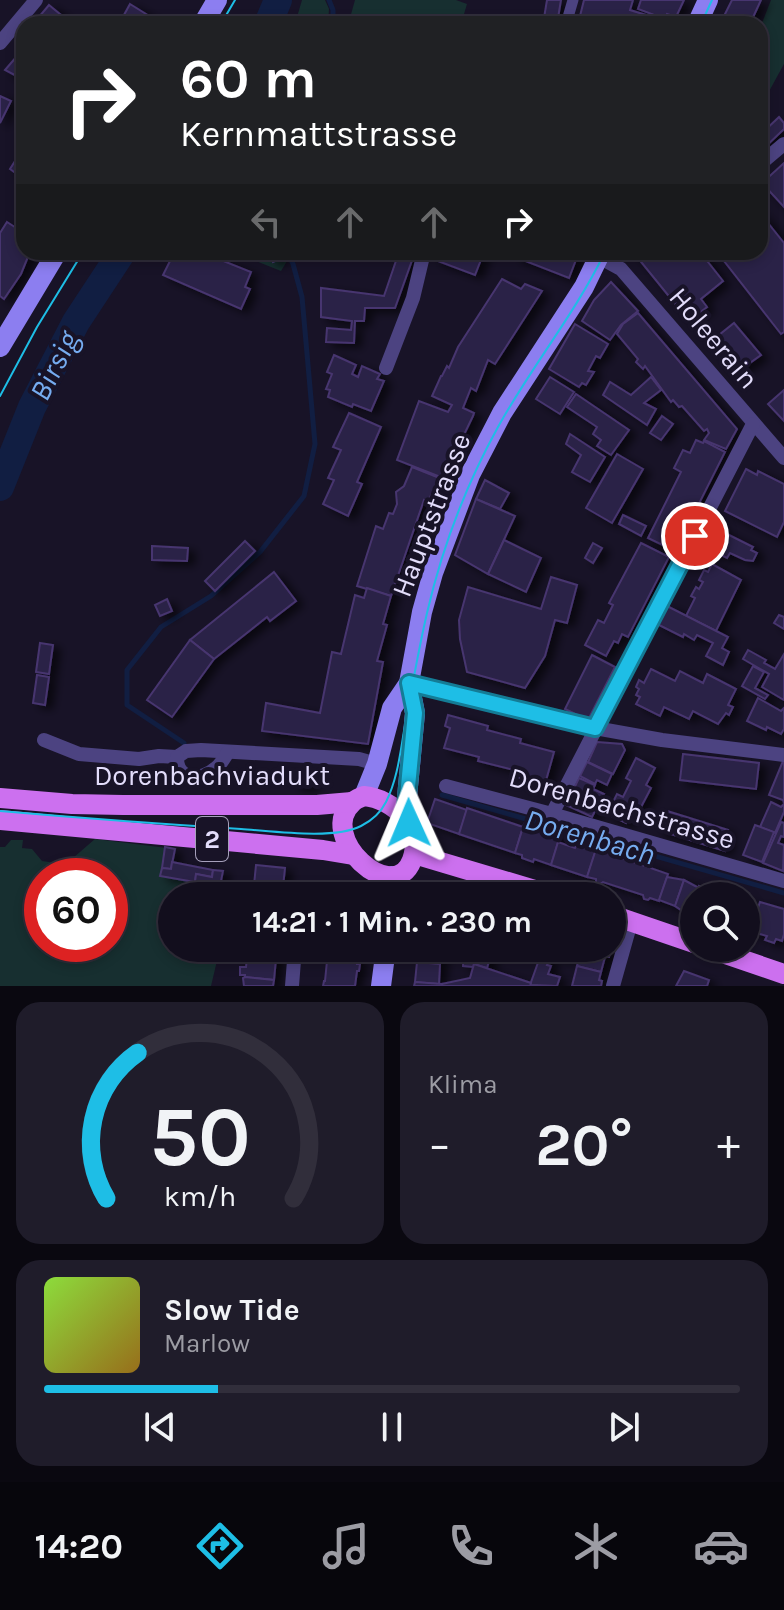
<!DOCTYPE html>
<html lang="de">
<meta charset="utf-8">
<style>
body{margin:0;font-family:Karla,sans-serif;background:#1f1c2a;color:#f1f3f6;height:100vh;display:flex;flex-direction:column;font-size:30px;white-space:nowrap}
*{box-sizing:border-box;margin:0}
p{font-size:26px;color:#9c9ca4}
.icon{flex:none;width:44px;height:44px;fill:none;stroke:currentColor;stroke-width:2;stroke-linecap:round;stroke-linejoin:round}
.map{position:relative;height:986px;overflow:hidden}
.sheet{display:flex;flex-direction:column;gap:16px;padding:16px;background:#0a0810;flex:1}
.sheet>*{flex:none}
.hud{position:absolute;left:16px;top:16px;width:752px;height:244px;border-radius:24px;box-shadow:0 4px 12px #0003,0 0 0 2px #312e3b;background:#202124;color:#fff;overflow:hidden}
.fabs{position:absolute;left:680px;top:882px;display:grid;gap:16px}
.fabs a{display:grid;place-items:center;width:80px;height:80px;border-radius:50%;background:#120e1d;box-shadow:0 4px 12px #0003,0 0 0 2px #312e3b;font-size:40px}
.speed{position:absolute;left:24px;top:858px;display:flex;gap:16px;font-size:40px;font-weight:700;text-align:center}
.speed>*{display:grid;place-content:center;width:104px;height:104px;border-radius:50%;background:#120e1d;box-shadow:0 4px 12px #0003,0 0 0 2px #312e3b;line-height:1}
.speed .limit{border:12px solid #d22;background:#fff;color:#111}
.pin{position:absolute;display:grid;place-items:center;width:68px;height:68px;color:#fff;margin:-34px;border:4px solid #fff;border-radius:50%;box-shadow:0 2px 8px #0007}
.me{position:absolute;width:88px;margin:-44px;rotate:359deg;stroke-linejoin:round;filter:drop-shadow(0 0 6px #0008)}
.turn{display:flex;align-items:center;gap:28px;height:168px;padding:0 32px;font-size:36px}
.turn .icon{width:104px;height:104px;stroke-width:2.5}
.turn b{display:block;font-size:56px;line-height:68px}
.lanes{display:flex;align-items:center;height:76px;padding:0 32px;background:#0003;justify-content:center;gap:40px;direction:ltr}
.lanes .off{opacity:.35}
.big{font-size:60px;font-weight:700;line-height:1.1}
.sheet .tile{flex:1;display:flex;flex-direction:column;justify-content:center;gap:12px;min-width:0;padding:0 28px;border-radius:24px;background:#1f1c2a}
.sheet .dial{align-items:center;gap:0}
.dial svg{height:208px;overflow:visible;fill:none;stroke:#312e3b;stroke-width:7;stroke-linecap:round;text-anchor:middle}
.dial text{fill:#f1f3f6;stroke:none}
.song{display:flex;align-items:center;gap:24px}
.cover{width:96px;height:96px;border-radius:12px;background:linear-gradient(135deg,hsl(90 70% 55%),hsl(40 70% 35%))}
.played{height:8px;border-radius:4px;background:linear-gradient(90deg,#1ebee6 25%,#312e3b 25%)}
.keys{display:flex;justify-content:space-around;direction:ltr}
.heat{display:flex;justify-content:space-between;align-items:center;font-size:44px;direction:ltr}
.sheet .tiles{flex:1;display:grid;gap:16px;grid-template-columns:1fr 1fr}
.tile:last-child{grid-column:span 2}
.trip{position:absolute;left:158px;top:882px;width:468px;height:80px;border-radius:40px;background:#120e1d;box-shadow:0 4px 12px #0003,0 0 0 2px #312e3b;font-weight:700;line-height:80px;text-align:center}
.tab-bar{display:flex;height:128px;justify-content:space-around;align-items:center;background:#07060c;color:#9c9ca4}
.tab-bar .icon{width:56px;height:56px}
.tab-bar .current{color:#1ebee6}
.tab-bar b{font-size:36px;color:#f1f3f6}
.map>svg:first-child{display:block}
.green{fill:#172f30;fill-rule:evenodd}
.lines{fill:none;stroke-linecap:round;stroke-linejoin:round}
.stream{stroke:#111e42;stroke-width:5}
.river{stroke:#111e42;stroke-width:28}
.building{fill:#2c2146;stroke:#47366f;stroke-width:2;filter:url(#shadow)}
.pedestrian{stroke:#4c4381;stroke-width:11}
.minor{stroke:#4c4381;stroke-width:14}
.secondary{stroke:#8c7ef0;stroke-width:20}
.primary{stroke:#cc70ef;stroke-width:20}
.tram{stroke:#1ebee6;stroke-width:2}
.route-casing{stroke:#147c96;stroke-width:20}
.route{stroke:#1ebee6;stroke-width:14}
.labels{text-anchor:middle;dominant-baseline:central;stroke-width:8;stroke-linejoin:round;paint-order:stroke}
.shield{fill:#181327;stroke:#a6a0bb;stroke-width:2}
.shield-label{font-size:26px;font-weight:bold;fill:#e3ddfb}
.street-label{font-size:28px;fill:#e3ddfb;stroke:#181327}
.water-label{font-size:30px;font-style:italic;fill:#76acf0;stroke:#181327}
</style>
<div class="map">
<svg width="784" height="986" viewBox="0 0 784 986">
<defs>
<filter id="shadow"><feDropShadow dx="7" dy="4" stdDeviation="4" flood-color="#0009"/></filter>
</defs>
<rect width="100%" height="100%" fill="#181327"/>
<g class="green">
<polygon points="302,0 325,0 329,9 328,24 295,24"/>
<polygon points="355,0 456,0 467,4 461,24 364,24 350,18"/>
<polygon points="771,0 784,0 784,64 767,95 760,91 760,28"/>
<polygon points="233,252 282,252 287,261 281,271"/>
<path d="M95,839L175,849L173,862L223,871L220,887L234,891L233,896H172V948H220L211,986H0V847H5L11,840H23L22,848L32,849L42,861L56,863L65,875L72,865L73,858ZM42,876H110V944H42Z"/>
</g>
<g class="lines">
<g class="stream">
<polyline points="329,0 333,10 333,24"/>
<polyline points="184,743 127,705 127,670 161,627 211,596 260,552 304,496 315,444 302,297 293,264 287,252"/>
<polyline points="442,795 784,893"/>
</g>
<g class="river">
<polyline points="268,24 278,0"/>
<polyline points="0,487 32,407 76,322 122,252"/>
</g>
</g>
<g class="building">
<polygon points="547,0 561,0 557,24 543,24"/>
<polygon points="584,0 633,0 630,10 672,23 578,24"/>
<polygon points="641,0 684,0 676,17 667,14 665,19 638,9"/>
<polygon points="732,0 761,0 750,24 720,24"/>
<polygon points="130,4 162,24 119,24"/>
<polygon points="49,5 72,24 33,24"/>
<polygon points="24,48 24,80 5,70"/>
<polygon points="0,96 11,101 0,123"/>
<polygon points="779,117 784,123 784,129 760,152 760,135"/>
<polygon points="24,147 24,179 10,169"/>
<polygon points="784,163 784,207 762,183"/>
<polygon points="760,213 784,243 784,332 781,334 717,252 760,252"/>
<polygon points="7,222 24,233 24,252 30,252 21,274 4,299 0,296 0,233"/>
<polygon points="179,252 201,252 251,272 245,287 250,289 241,309 163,275 173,255"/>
<polygon points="268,252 279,252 282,258 273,262"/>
<polygon points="399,252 415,252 395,308 365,308 364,321 355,321 354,343 326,342 327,328 351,330 352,321 321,317 321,288 384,296"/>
<polygon points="438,252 484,252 475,275 435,260"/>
<polygon points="517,252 579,252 569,278 515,257"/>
<polygon points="633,252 700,252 723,281 701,299 707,307 689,321"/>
<polygon points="502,279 521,289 525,284 542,291 495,364 488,360 476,391 471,388 463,408 474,413 473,416 443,478 397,460 419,401 448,412 452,405 432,396 441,376 442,376 447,366 449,368 458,347"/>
<polygon points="611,282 638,311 621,325 610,340 582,321 594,300"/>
<polygon points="638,313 737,429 726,449 704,440 709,433 707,429 704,431 682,406 679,407 673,400 671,402 645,366 643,369 636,362 638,359 617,334 623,324"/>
<polygon points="734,323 761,355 733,375 709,343"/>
<polygon points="575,324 608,344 600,358 596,356 588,371 594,372 586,385 582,383 579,387 549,369"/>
<polygon points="334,355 356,365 352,374 358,377 362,366 380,374 377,379 384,381 371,411 353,404 352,407 328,397 330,390 326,389 332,374 327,372"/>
<polygon points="550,377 574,392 560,414 536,399"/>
<polygon points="651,377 661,390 644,403 656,409 647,425 603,395 610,382 631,395"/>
<polygon points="784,390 784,421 768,404"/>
<polygon points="576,394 629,430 611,455 597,446 601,440 593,434 597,427 567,407"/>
<polygon points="349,413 381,427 357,482 362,484 348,516 323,504 334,480 328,478 341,450 333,447"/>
<polygon points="662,416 673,424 661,440 650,433"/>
<polygon points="570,434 605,457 590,482 572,472 581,455 566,444"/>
<polygon points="696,440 703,443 704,441 725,452 675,551 648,538 681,472 674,468 683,450 690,453"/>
<polygon points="617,454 643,469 612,523 586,508"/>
<polygon points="412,467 442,479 435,494 432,493 428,502 424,500 391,596 357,586 376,526 383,529 389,513 393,514 397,504 396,492 404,486"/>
<polygon points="746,469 757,475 758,471 784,484 784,522 777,537 725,511"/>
<polygon points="485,480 509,493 500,509 476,499"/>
<polygon points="476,499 515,516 488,574 455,555"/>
<polygon points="623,515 646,526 641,536 619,524"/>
<polygon points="711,526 753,547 751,550 757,553 753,561 745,560 730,553 727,558 701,545"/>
<polygon points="504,540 541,558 526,592 488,574"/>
<polygon points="245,541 255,551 215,591 205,581"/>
<polygon points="593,543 602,548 593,563 585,558"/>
<polygon points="641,543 669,557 628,637 622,634 618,643 614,641 606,656 585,645 598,620 604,623 613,605 609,603"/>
<polygon points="152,546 188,548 187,561 152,560"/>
<polygon points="712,564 741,580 716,631 686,616 695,598 691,596 696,587 699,589 703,582 699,580 704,570 708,572"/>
<polygon points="274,572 296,601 270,621 267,617 214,659 190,640"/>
<polygon points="551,577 577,585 567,623 555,620 545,656 525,688 467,672 460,639 459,620 468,587 541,609"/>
<polygon points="367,588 391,596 383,624 387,625 377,661 383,662 368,744 262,731 266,703 320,713 332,652 341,654 355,595 364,598"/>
<polygon points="167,599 172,611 160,616 155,605"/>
<polygon points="667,606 728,637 722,648 729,652 723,665 706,656 713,643 697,635 694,640 684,634 683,637 657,624"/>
<polygon points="779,615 784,617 784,629 774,623"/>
<polygon points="190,640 214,659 172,717 147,700"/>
<polygon points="40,643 53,645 49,674 36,672"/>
<polygon points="748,650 766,660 764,663 775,669 784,654 784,700 762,687 769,674 743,659"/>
<polygon points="592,655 615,667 588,720 565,709"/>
<polygon points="753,666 764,672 755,688 768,695 765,699 742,686"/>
<polygon points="651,669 675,681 680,671 703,683 707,674 736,689 728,705 733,707 729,715 726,713 718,724 693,711 689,719 664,707 660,716 636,704 640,697 636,695 639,689 636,687 639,680 644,683"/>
<polygon points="37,675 49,677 45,705 33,703"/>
<polygon points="758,698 781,711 784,708 784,729 781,734 767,727 766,730 747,721"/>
<polygon points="448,715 488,726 487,730 521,739 520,743 554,752 545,784 517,777 518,771 478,761 479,757 444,748 450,728 445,726"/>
<polygon points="597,742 622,744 625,750 613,774 588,762"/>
<polygon points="683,754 759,763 756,789 680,780"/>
<polygon points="636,758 655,768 646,785 651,788 640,809 634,807 626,823 607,814 617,794 623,797 631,781 626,778"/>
<polygon points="783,761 784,761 784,803 783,800 769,795"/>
<polygon points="587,762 612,774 607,785 597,780 595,784 580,776"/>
<polygon points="295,777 312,778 312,785 309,787 296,786 294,784"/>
<polygon points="579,778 595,785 593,789 604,794 592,817 566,805"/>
<polygon points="435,799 467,810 459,834 427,823"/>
<polygon points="771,802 781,807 784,804 784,812 775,833 760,827"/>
<polygon points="467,808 523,827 515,853 459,834"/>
<polygon points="664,810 728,830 725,840 728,841 725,851 658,830"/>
<polygon points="781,822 784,823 784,837 781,836 778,843 784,845 783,871 763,863"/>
<polygon points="524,824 560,836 551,865 534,859 533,862 522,858 522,855 515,853"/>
<polygon points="755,825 774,832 762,862 743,855"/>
<polygon points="578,841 597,847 587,877 551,865 558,842 575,848"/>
<polygon points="165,847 175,849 171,869 162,868"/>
<polygon points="596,849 668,874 659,901 650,898 648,900 644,899 643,895 603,882 600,884 596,883 596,879 587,877"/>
<polygon points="172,862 213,870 212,877 196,874 195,882 160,876 162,868 171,869"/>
<polygon points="256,865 285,868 282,896 247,896 253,895"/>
<polygon points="213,870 223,871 218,896 208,896 210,885 195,882 196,874 212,877"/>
<polygon points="667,877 684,880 675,906 659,900"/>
<polygon points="684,880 699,888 696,896 694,896 691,911 683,909 681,910 675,906"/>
<polygon points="334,884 364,887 363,896 333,896"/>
<polygon points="699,886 714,891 712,896 696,896"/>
<polygon points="746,899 753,902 746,921"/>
<polygon points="760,902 784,909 784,934 782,941 776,939 774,943 765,940 767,936 750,931"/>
<polygon points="242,948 277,948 274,980 245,977 245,975 240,975 240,967 246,967 248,949"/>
<polygon points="327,948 359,948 358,953 328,951"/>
<polygon points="418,948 442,948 440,964 417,962"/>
<polygon points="464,948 480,948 473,967 463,966"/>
<polygon points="480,948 493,948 487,968 474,964"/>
<polygon points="543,948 569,948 566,957 552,952 550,958 541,955"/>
<polygon points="569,948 607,948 610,951 609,957 605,957 601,972 577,966 579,958 567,954"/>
<polygon points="328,951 358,953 357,964 360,964 359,971 357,971 355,986 323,986 324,981 325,981"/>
<polygon points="540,957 549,961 547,965 551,966 548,974 560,977 557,986 530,985"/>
<polygon points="417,962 440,964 439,984 415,982"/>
<polygon points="474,964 531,983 530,986 414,986 415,982 442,984 470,978"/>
<polygon points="577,966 601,972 599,980 602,981 601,986 572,986"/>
<polygon points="684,971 709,980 707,986 676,986"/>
<polygon points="245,977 274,980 273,986 244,986 243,978"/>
</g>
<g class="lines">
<polyline class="pedestrian" points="566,24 573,0"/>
<g class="minor">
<polyline points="0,43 36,0"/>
<polyline points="760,164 784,144"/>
<polyline points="599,257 621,269 784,458"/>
<polyline points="386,368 413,298 424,252"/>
<polyline points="409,683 595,728 662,740 784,755"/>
<polyline points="44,740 79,754 139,759 159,756 177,757 186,751 201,750 359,759 377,764"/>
<path d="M177,757C176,781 202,781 216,768C221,764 225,757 228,752"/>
<polyline points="446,786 552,814 784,881"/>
<polyline points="552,814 753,424"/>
<polyline points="292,986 295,948"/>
<polyline points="613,986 631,922"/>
</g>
<g class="secondary">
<polyline points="203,24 217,0"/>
<polyline points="697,24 708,0"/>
<polyline points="0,347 57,252"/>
<polyline points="364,796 377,764 392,708 409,683 422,612 433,573 470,475 502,413 584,287 601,252"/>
<polyline points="405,818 415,713 409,683"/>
<polyline points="390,896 391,876"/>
<polyline points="381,986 386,948"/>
</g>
<g class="primary">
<path d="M364,796C394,799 424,828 412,860C394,909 314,836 353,802C356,799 360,798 364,796Z"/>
<polyline points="0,798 72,804 123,805 317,805 352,802"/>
<polyline points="0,820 323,850 353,855"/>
<polyline points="414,854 555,896"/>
<polyline points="612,915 694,943"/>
<polyline points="708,948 784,974"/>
</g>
<g class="tram">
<polyline points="221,24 235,0"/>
<polyline points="701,24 712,0"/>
<polyline points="0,396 37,327 83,252"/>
<path d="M0,811C80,818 161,824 241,829C272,831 334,840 361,826C371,821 381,812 386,802C397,780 400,755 404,731C411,692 418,652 427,613C442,548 466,485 498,427C531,367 575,314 605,252"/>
</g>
</g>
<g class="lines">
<defs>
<polyline id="route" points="409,823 405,818 415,713 409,683 595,728 695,536"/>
</defs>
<use href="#route" class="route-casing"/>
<use href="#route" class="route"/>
</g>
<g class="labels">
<rect class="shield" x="196" y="817" width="32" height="44" rx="6"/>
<g class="shield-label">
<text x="212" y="839">2</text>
</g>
<g class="street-label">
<text transform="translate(714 338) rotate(50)">Holeerain</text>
<text transform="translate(431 515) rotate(-69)">Hauptstrasse</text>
<text x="212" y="775">Dorenbachviadukt</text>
<text transform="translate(622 808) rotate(16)">Dorenbachstrasse</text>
</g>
<g class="water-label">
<text transform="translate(54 366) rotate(-63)">Birsig</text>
<text transform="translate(590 837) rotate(16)">Dorenbach</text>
</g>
</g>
</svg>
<div class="fabs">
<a><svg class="icon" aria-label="search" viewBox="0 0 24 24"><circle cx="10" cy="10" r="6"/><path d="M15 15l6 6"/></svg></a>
</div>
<div class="speed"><div class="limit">60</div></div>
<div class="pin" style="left:695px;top:536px;background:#d93025"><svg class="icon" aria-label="arrive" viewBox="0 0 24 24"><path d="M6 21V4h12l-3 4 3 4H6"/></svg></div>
<svg class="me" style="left:409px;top:823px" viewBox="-20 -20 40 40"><path d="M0-17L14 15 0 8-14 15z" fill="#1ebee6" stroke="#fff" stroke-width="4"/></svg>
<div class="trip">14:21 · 1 Min. · 230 m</div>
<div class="hud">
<div class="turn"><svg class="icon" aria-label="right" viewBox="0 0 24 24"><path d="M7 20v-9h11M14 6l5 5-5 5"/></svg><div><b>60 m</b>Kernmattstrasse</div></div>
<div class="lanes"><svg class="icon off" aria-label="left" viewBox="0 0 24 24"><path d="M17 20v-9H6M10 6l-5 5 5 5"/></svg><svg class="icon off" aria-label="ahead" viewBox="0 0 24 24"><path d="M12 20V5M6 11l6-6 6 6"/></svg><svg class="icon off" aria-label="ahead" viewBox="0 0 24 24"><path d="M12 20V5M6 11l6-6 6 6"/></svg><svg class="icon" aria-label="right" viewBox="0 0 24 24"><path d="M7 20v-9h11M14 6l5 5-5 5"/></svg></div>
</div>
</div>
<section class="sheet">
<div class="tiles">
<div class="tile dial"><svg viewBox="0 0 100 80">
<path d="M14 69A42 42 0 1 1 86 69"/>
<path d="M14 69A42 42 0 0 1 26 13" stroke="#1ebee6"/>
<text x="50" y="56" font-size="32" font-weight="700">50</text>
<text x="50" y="72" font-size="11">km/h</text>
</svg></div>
<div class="tile"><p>Klima</p>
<div class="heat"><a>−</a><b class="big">20°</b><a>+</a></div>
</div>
<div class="tile">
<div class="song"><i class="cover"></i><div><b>Slow Tide</b><p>Marlow</p></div></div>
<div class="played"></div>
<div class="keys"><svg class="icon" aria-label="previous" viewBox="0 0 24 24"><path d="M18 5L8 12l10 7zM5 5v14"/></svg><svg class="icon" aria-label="pause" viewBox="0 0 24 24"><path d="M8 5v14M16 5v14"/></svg><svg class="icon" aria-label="next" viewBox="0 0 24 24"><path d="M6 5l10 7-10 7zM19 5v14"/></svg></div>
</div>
</div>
</section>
<nav class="tab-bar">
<b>14:20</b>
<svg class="icon current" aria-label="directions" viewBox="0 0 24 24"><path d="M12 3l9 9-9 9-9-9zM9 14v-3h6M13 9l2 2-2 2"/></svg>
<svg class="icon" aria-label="music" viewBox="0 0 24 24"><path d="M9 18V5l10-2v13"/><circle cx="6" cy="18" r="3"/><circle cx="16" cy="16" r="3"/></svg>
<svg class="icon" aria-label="phone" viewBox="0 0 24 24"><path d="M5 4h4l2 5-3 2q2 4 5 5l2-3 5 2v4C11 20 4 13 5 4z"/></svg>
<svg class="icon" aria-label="climate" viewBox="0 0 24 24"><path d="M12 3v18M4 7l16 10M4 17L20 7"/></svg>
<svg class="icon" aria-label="car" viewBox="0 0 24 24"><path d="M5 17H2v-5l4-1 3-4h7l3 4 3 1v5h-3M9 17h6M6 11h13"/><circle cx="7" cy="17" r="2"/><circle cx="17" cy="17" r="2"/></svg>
</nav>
